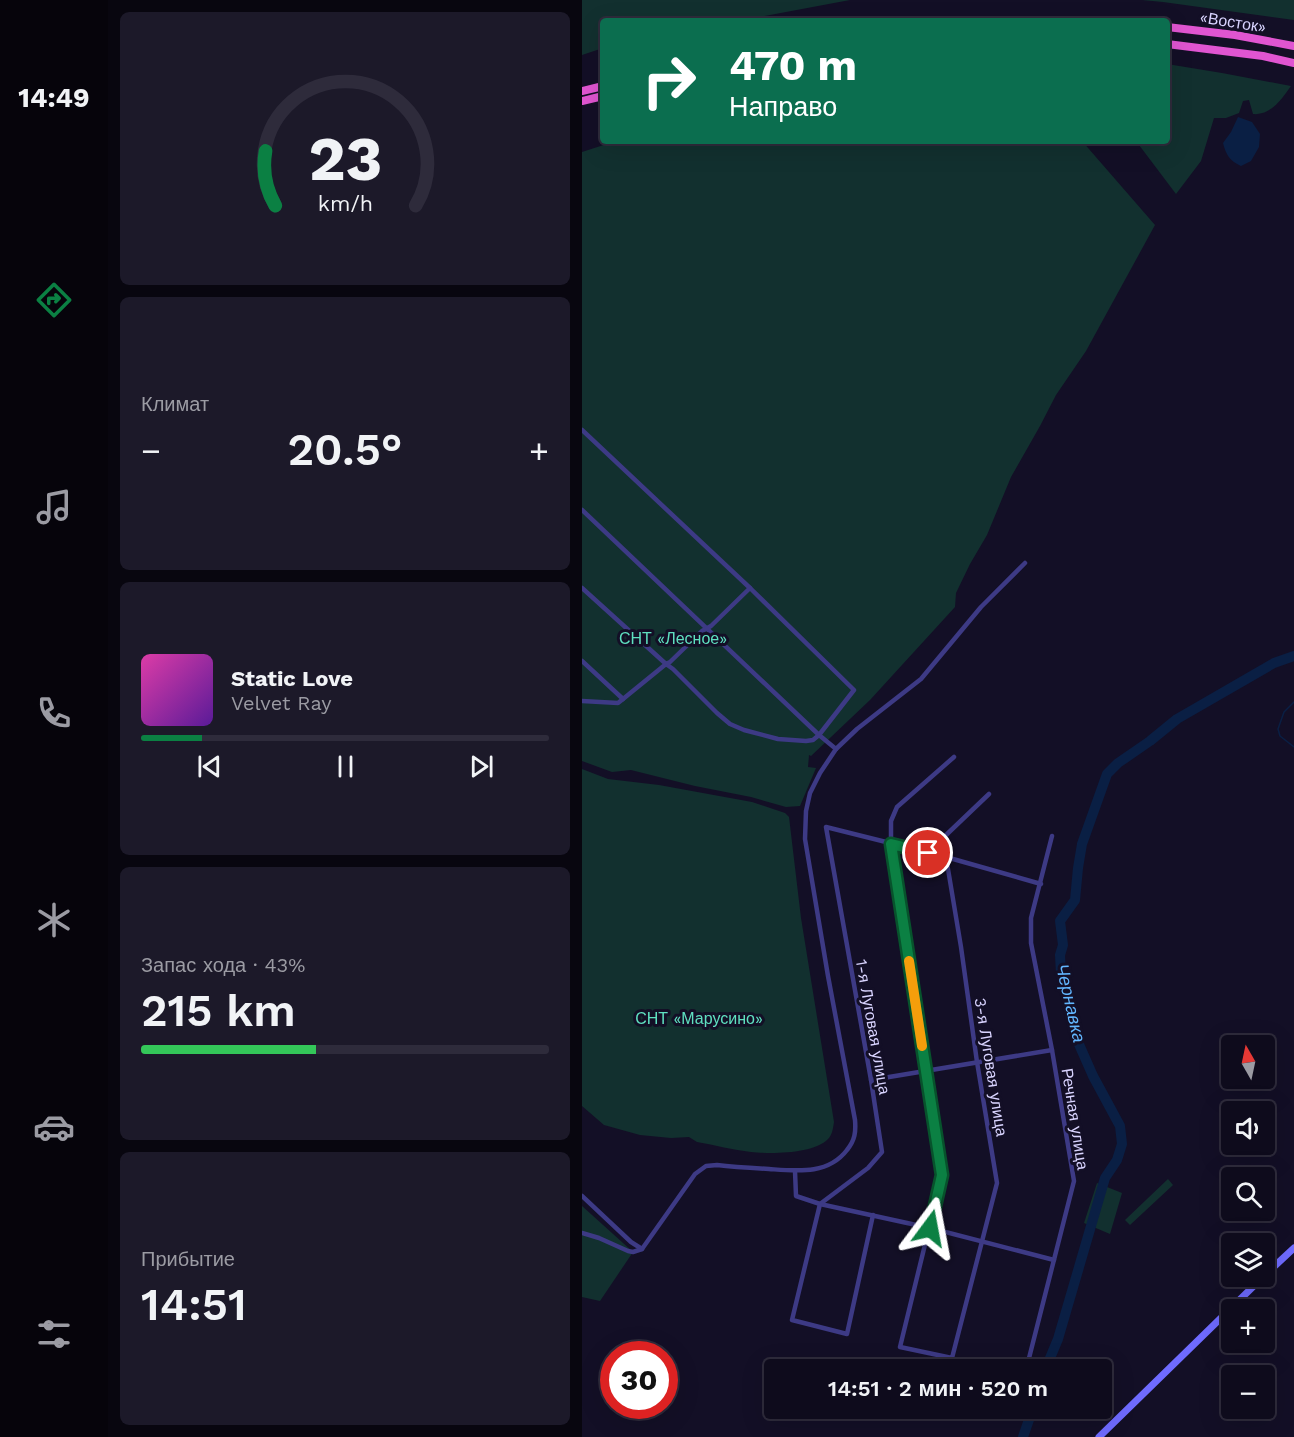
<!DOCTYPE html>
<html lang="ru">
<meta charset="utf-8">
<style>
body{margin:0;font-family:"Work Sans",sans-serif;background:#1c1929;color:#f1f3f6;height:100vh;display:flex;flex-direction:column;font-size:22px;white-space:nowrap}
*{box-sizing:border-box;margin:0}
p{font-size:20px;color:#9b9ba3}
.icon{flex:none;width:33px;height:33px;fill:none;stroke:currentColor;stroke-width:2;stroke-linecap:round;stroke-linejoin:round}
.map{position:relative;flex:1;overflow:hidden}
.side{display:flex;flex-direction:column;gap:12px;padding:12px;background:#08060f;width:474px}
.side>*{flex:none}
.guide{position:absolute;left:18px;top:18px;width:570px;height:126px;border-radius:6px;box-shadow:0 6px 24px #0002,0 0 0 2px #2e2b3b;background:#0b6e4f;color:#fff;overflow:hidden}
.needle{width:39px;rotate:351deg}
.fabs{position:absolute;left:639px;top:1035px;display:grid;gap:12px}
.fabs a{display:grid;place-items:center;width:54px;height:54px;border-radius:6px;background:#0e0b1c;box-shadow:0 6px 24px #0002,0 0 0 2px #2e2b3b;font-size:30px}
.speed{position:absolute;left:18px;top:1341px;display:flex;gap:12px;font-size:30px;font-weight:700;text-align:center}
.speed>*{display:grid;place-content:center;width:78px;height:78px;border-radius:50%;background:#0e0b1c;box-shadow:0 6px 24px #0002,0 0 0 2px #2e2b3b;line-height:1}
.speed .limit{border:9px solid #d22;background:#fff;color:#111}
.pin{position:absolute;display:grid;place-items:center;width:51px;height:51px;color:#fff;margin:-26px;border:3px solid #fff;border-radius:50%;box-shadow:0 2px 6px #0007}
.me{position:absolute;width:66px;margin:-33px;rotate:13deg;stroke-linejoin:round;filter:drop-shadow(0 0 4px #0008)}
.turn{display:flex;align-items:center;gap:21px;height:126px;padding:0 30px;font-size:27px}
.turn .icon{width:78px;height:78px;stroke-width:2.5}
.turn b{display:block;font-size:42px;line-height:51px}
.big{font-size:45px;font-weight:600;line-height:1.1}
.side .tile{flex:1;display:flex;flex-direction:column;justify-content:center;gap:9px;min-width:0;padding:0 21px;border-radius:9px;background:#1c1929}
.side .dial{align-items:center;gap:0}
.dial svg{height:156px;overflow:visible;fill:none;stroke:#2e2b3b;stroke-width:7;stroke-linecap:round;text-anchor:middle}
.dial text{fill:#f1f3f6;stroke:none}
.song{display:flex;align-items:center;gap:18px}
.cover{width:72px;height:72px;border-radius:9px;background:linear-gradient(135deg,hsl(320 70% 55%),hsl(270 70% 35%))}
.played{height:6px;border-radius:3px;background:linear-gradient(90deg,#0b8043 15%,#2e2b3b 15%)}
.keys{display:flex;justify-content:space-around;direction:ltr}
.heat{display:flex;justify-content:space-between;align-items:center;font-size:33px;direction:ltr}
.charge{height:9px;border-radius:4px;background:linear-gradient(90deg,#34c759 43%,#2e2b3b 0)}
.trip{position:absolute;left:182px;top:1359px;width:348px;height:60px;border-radius:6px;background:#0e0b1c;box-shadow:0 6px 24px #0002,0 0 0 2px #2e2b3b;font-weight:600;line-height:60px;text-align:center}
main{display:flex;flex:1;min-height:0}
.tab-bar{display:flex;flex-direction:column;width:108px;justify-content:space-around;align-items:center;background:#06040b;color:#9b9ba3}
.tab-bar .icon{width:42px;height:42px}
.tab-bar .active{color:#0b8043}
.tab-bar b{font-size:27px;color:#f1f3f6}
.map>svg:first-child{display:block}
.green{fill:#12302f}
.water{fill:#0a1f44}
.lines{fill:none;stroke-linecap:round;stroke-linejoin:round}
.stream{stroke:#0a1f44;stroke-width:1.5}
.river{stroke:#0a1f44;stroke-width:10}
.minor{stroke:#3d3a85;stroke-width:4.5}
.secondary{stroke:#6f6bff;stroke-width:7}
.trunk{stroke:#e055d1;stroke-width:8}
.route-casing{stroke:#07532c;stroke-width:15}
.route{stroke:#0b8043;stroke-width:10}
.slow{stroke:#f59e0b;stroke-width:10}
.labels{text-anchor:middle;dominant-baseline:central;stroke-width:6;stroke-linejoin:round;paint-order:stroke}
.street-label{font-size:16px;fill:#d9d4ff;stroke:#130f26}
.park-label{font-size:16px;fill:#5fe0c0;stroke:#130f26}
.water-label{font-size:18px;font-style:italic;fill:#62b6ff;stroke:#130f26}
</style>
<main>
<nav class="tab-bar">
<b>14:49</b>
<svg class="icon active" aria-label="directions" viewBox="0 0 24 24"><path d="M12 3l9 9-9 9-9-9zM9 14v-3h6M13 9l2 2-2 2"/></svg>
<svg class="icon" aria-label="music" viewBox="0 0 24 24"><path d="M9 18V5l10-2v13"/><circle cx="6" cy="18" r="3"/><circle cx="16" cy="16" r="3"/></svg>
<svg class="icon" aria-label="phone" viewBox="0 0 24 24"><path d="M5 4h4l2 5-3 2q2 4 5 5l2-3 5 2v4C11 20 4 13 5 4z"/></svg>
<svg class="icon" aria-label="climate" viewBox="0 0 24 24"><path d="M12 3v18M4 7l16 10M4 17L20 7"/></svg>
<svg class="icon" aria-label="car" viewBox="0 0 24 24"><path d="M5 17H2v-5l4-1 3-4h7l3 4 3 1v5h-3M9 17h6M6 11h13"/><circle cx="7" cy="17" r="2"/><circle cx="17" cy="17" r="2"/></svg>
<svg class="icon" aria-label="filters" viewBox="0 0 24 24"><path d="M4 7h16M4 17h16"/><circle cx="9" cy="7" r="2"/><circle cx="15" cy="17" r="2"/></svg>
</nav>
<section class="side">
<div class="tile dial"><svg viewBox="0 0 100 80">
<path d="M14 69A42 42 0 1 1 86 69"/>
<path d="M14 69A42 42 0 0 1 9 41" stroke="#0b8043"/>
<text x="50" y="56" font-size="32" font-weight="700">23</text>
<text x="50" y="72" font-size="11">km/h</text>
</svg></div>
<div class="tile"><p>Климат</p>
<div class="heat"><a>−</a><b class="big">20.5°</b><a>+</a></div>
</div>
<div class="tile">
<div class="song"><i class="cover"></i><div><b>Static Love</b><p>Velvet Ray</p></div></div>
<div class="played"></div>
<div class="keys"><svg class="icon" aria-label="previous" viewBox="0 0 24 24"><path d="M18 5L8 12l10 7zM5 5v14"/></svg><svg class="icon" aria-label="pause" viewBox="0 0 24 24"><path d="M8 5v14M16 5v14"/></svg><svg class="icon" aria-label="next" viewBox="0 0 24 24"><path d="M6 5l10 7-10 7zM19 5v14"/></svg></div>
</div>
<div class="tile"><p>Запас хода · 43%</p><b class="big">215 km</b><div class="charge"></div></div>
<div class="tile"><p>Прибытие</p><b class="big">14:51</b></div>
</section>
<div class="map">
<svg width="712" height="1437" viewBox="0 0 712 1437">
<rect width="100%" height="100%" fill="#130f26"/>
<g class="green">
<polygon points="0,0 268,0 156,21 21,21 21,48 0,55"/>
<polygon points="560,0 712,0 712,20 581,2"/>
<path d="M585,64L640,73L709,86C700,99 688,116 671,114L667,100L661,101L657,113L644,118H632L619,161L594,194L554,141H585Z"/>
<polygon points="34,141 500,141 573,225 504,351 474,395 458,426 429,477 405,535 388,564 374,593 373,607 288,700 229,756 227,755 226,767 234,768 218,806 204,807 169,797 113,786 49,770 30,772 0,761 0,152"/>
<path d="M0,769L26,779L77,785L170,802L203,813L207,817L219,918L252,1122C251,1129 250,1135 246,1139C232,1154 189,1154 169,1152C151,1150 133,1145 115,1142L107,1137L89,1138L58,1135L22,1125L0,1106Z"/>
<polygon points="586,1179 591,1185 548,1225 543,1220"/>
<polygon points="515,1183 540,1193 528,1234 502,1223"/>
<polygon points="0,1206 51,1252 18,1301 0,1297"/>
</g>
<path class="water" d="M656,117L670,122L678,134L677,147L669,161L659,166C648,161 644,155 641,143L649,132Z"/>
<g class="lines">
<polyline class="stream" points="712,702 702,712 696,729 698,736 712,747"/>
<g class="river">
<polyline points="463,1370 476,1339 523,1178 535,1160 540,1144 538,1126 511,1076 496,1042 493,1025 479,974 478,955 481,945 478,921 493,900 496,868 500,844 525,774 536,763 568,741 595,719 692,663 712,656"/>
<polyline points="441,1437 451,1408"/>
</g>
<g class="minor">
<polyline points="0,430 168,588"/>
<polyline points="0,510 237,735 254,749"/>
<polyline points="0,588 84,664 91,669 135,713 148,724 162,730 196,739 224,741 231,740 237,735 272,690 168,588 129,626 120,631 88,662 84,664 41,699 36,703 0,701"/>
<polyline points="0,661 41,699"/>
<polyline points="372,757 315,807 309,821 309,844 360,1175 318,1347 370,1358 415,1183 395,1062 379,947 364,857 363,836 407,794"/>
<polyline points="289,1080 470,1050"/>
<polyline points="213,1171 214,1196 238,1204 348,1228 472,1260"/>
<polyline points="0,1196 49,1242 60,1249"/>
<polyline points="291,1215 265,1334 210,1320 238,1204 286,1168 300,1152 289,1080 244,827 364,857 459,884"/>
<path d="M0,1233L17,1238L46,1251L51,1252L60,1249L113,1174L124,1166L135,1165C152,1167 169,1168 187,1169C215,1171 246,1175 265,1150C273,1140 274,1132 273,1120L246,976L223,839L224,811L228,793L238,773L254,749L275,729L339,679L399,607L443,563"/>
<polyline points="444,1370 492,1181 470,1050 449,943 449,918 470,836"/>
</g>
<g class="secondary">
<polyline points="682,1276 712,1248"/>
<polyline points="517,1437 682,1276"/>
</g>
<g class="trunk">
<polyline points="585,27 653,35 712,46"/>
<polyline points="585,44 681,56 712,63"/>
<polyline points="0,91 21,86"/>
<polyline points="0,101 21,96"/>
</g>
</g>
<g class="lines">
<defs>
<polyline id="route" points="346,853 309,844 360,1175 348,1228"/>
</defs>
<use href="#route" class="route-casing"/>
<use href="#route" class="route"/>
<polyline class="slow" points="327,961 340,1046"/>
</g>
<g class="labels">
<g class="street-label">
<text transform="translate(651 22) rotate(9)">«Восток»</text>
<text transform="translate(291 1027) rotate(80)">1-я Луговая улица</text>
<text transform="translate(409 1067) rotate(81)">3-я Луговая улица</text>
<text transform="translate(493 1119) rotate(81)">Речная улица</text>
</g>
<g class="park-label">
<text x="91" y="638">СНТ «Лесное»</text>
<text x="117" y="1018">СНТ «Марусино»</text>
</g>
<g class="water-label">
<text transform="translate(489 1003) rotate(77)">Чернавка</text>
</g>
</g>
</svg>
<div class="fabs">
<a><svg class="needle" viewBox="-14 -14 28 28"><path d="M0-13l5 13h-10z" fill="#e53935"/><path d="M0 13l5-13h-10z" fill="#9b9ba3"/></svg></a>
<a><svg class="icon" aria-label="sound" viewBox="0 0 24 24"><path d="M4 9h4l5-4v14l-5-4H4zM17 9q2 3 0 6"/></svg></a>
<a><svg class="icon" aria-label="search" viewBox="0 0 24 24"><circle cx="10" cy="10" r="6"/><path d="M15 15l6 6"/></svg></a>
<a><svg class="icon" aria-label="layers" viewBox="0 0 24 24"><path d="M12 4l9 5-9 5-9-5zM3 14l9 5 9-5"/></svg></a>
<a>+</a>
<a>−</a>
</div>
<div class="speed"><div class="limit">30</div></div>
<div class="pin" style="left:346px;top:853px;background:#d93025"><svg class="icon" aria-label="arrive" viewBox="0 0 24 24"><path d="M6 21V4h12l-3 4 3 4H6"/></svg></div>
<svg class="me" style="left:348px;top:1228px" viewBox="-20 -20 40 40"><path d="M0-17L14 15 0 8-14 15z" fill="#0b8043" stroke="#fff" stroke-width="4"/></svg>
<div class="trip">14:51 · 2 мин · 520 m</div>
<div class="guide">
<div class="turn"><svg class="icon" aria-label="right" viewBox="0 0 24 24"><path d="M7 20v-9h11M14 6l5 5-5 5"/></svg><div><b>470 m</b>Направо</div></div>
</div>
</div>
</main>
